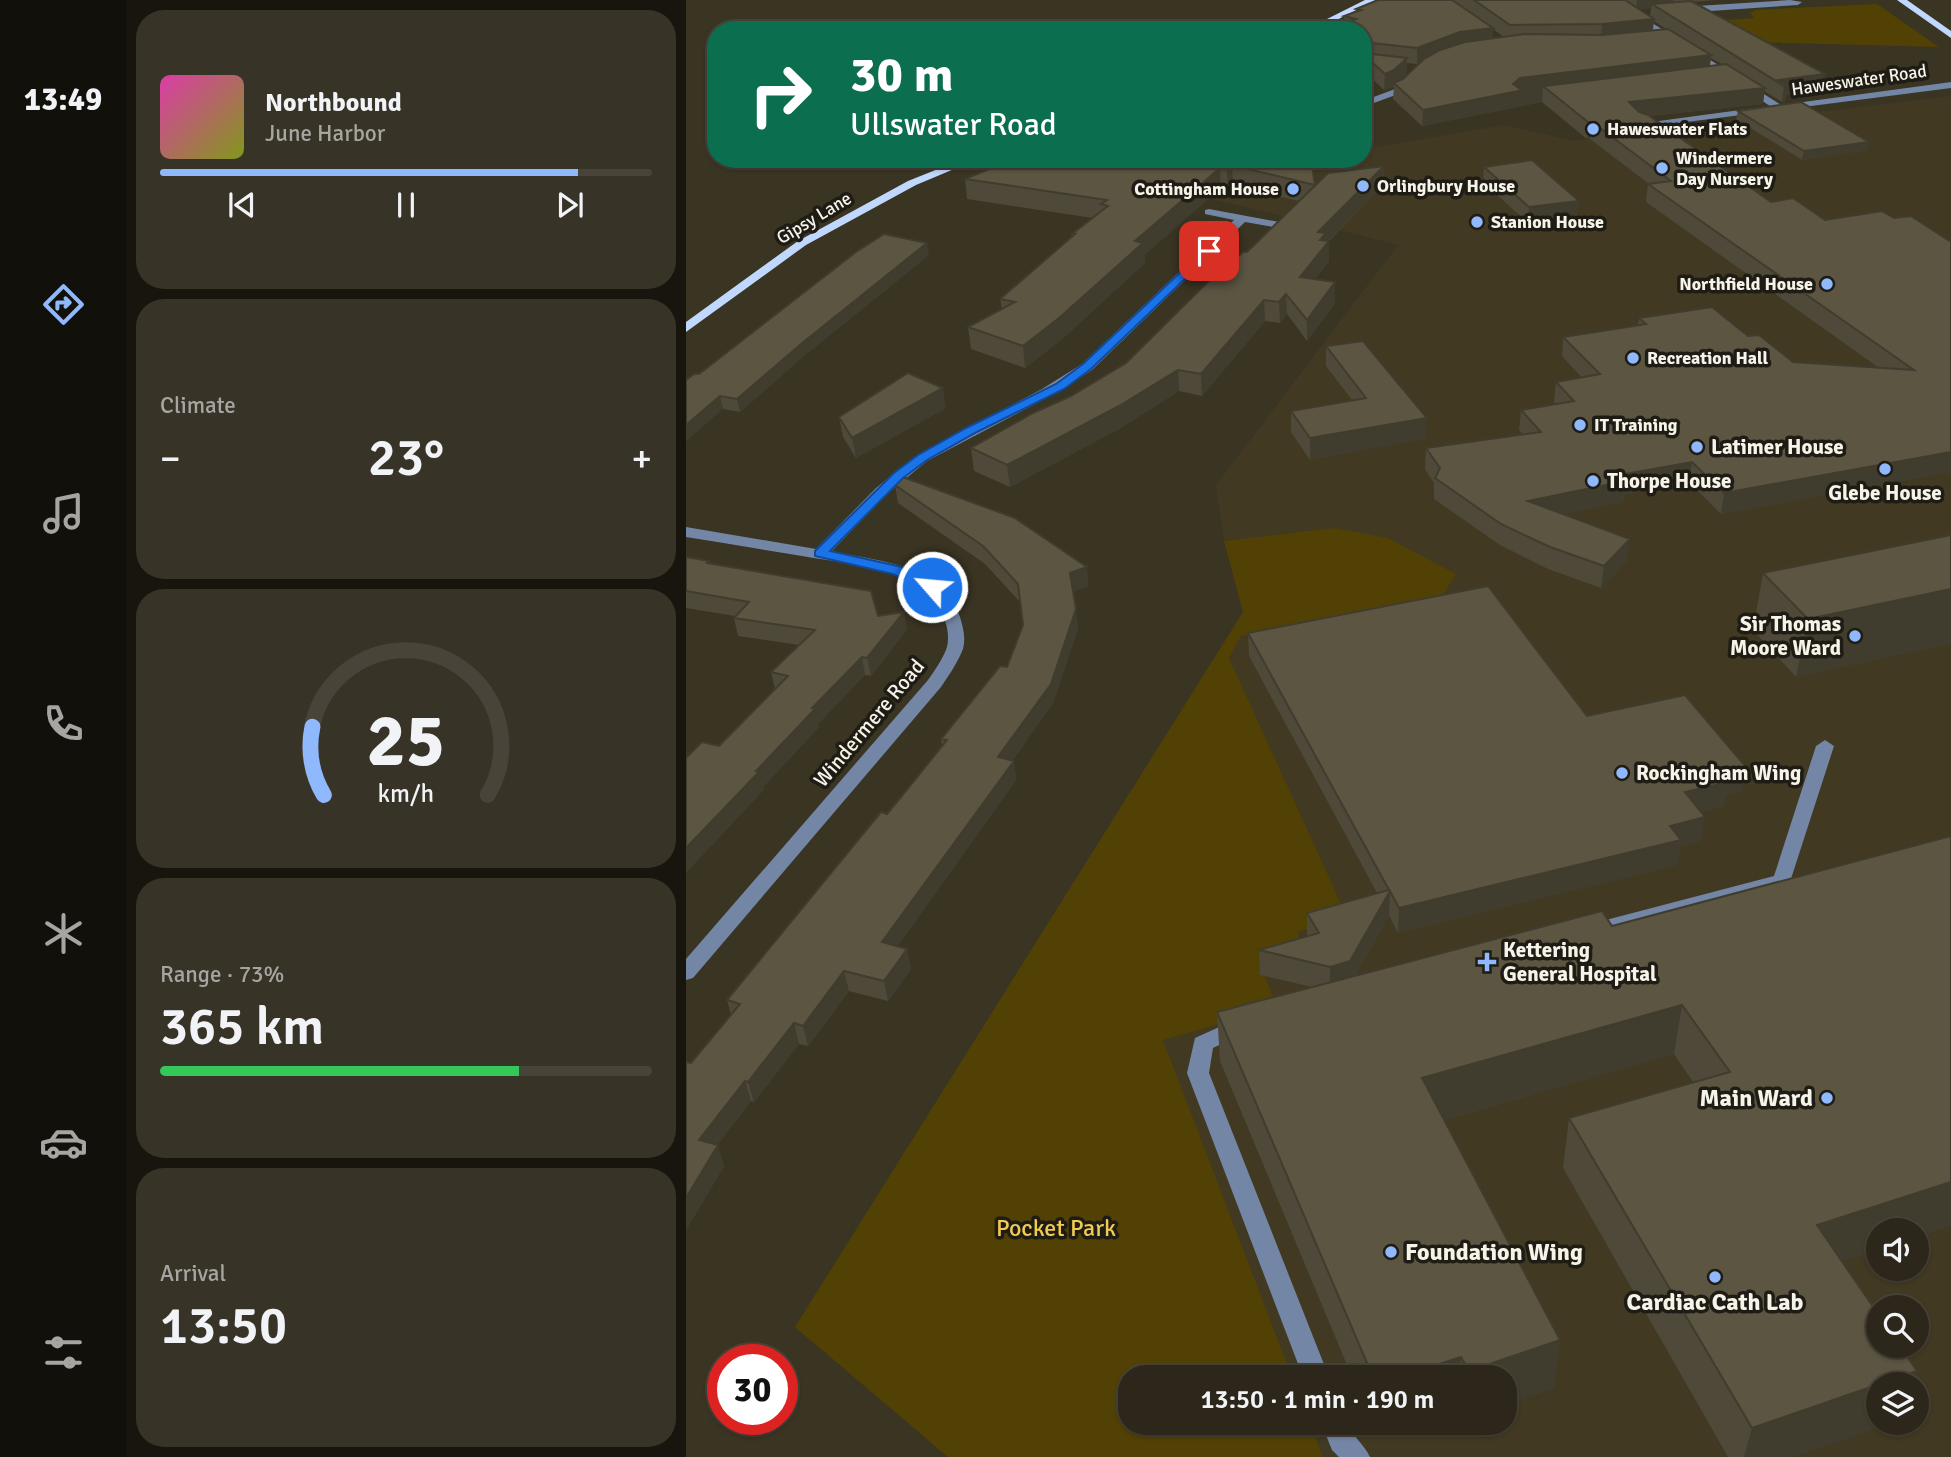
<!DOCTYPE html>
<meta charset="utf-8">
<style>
body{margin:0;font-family:Signika,sans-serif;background:#383327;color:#f1f3f6;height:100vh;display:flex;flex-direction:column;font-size:26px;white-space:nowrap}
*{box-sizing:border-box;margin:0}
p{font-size:23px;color:#a6a5a2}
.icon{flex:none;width:38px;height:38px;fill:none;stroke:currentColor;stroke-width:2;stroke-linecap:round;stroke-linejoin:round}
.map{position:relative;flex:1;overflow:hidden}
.side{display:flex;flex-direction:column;gap:10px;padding:10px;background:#18150e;width:560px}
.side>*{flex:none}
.hud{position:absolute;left:21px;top:21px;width:665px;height:147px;border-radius:28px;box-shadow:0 2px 5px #0004,0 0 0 2px #484439;background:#0b6e4f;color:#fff;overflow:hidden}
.tools{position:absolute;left:1180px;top:1218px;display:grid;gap:14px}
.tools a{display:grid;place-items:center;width:63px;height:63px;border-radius:50%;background:#2c271a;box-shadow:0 2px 5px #0004,0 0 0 2px #484439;font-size:35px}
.speed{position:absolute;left:21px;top:1344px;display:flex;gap:14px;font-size:35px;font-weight:700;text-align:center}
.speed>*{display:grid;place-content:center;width:91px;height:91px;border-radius:50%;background:#2c271a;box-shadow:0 2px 5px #0004,0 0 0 2px #484439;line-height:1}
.speed .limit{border:10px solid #d22;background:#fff;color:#111}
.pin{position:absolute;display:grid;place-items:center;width:60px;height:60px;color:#fff;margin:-30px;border-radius:14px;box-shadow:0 4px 10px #0006}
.me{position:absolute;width:77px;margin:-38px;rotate:297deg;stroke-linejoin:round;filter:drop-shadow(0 0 5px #0008)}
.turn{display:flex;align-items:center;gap:24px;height:147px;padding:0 28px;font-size:32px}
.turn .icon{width:91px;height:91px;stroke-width:2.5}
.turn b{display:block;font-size:49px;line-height:60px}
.big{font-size:52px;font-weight:600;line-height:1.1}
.side .tile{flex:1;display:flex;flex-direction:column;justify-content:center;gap:10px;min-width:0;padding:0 24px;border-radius:28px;background:#383327}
.side .dial{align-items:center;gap:0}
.dial svg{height:182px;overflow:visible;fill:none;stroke:#484439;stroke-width:7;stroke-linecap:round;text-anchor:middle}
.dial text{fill:#f1f3f6;stroke:none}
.song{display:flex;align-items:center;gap:21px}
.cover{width:84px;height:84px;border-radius:10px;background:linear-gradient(135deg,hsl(320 70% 55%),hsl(70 70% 35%))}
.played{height:7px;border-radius:4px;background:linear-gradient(90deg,#8fb8fd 85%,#484439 85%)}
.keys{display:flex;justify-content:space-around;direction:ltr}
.heat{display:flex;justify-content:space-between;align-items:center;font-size:38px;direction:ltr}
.charge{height:10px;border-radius:5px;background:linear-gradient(90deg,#34c759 73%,#484439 0)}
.trip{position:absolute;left:432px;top:1365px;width:399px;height:70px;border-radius:28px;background:#2c271a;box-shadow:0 2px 5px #0004,0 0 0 2px #484439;font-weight:600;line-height:70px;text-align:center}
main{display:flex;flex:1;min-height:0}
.tab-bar{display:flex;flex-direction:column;width:126px;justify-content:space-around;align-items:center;background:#12100a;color:#a6a5a2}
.tab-bar .icon{width:49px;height:49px}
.tab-bar .selected{color:#8fb8fd}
.tab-bar b{font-size:32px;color:#f1f3f6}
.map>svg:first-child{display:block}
.built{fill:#413921;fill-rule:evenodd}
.green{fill:#524104}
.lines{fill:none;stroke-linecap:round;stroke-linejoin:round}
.minor{fill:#7486a5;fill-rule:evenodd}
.major{fill:#c1d8fe;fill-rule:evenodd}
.wall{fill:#4e4939;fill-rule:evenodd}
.shaded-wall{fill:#403c2e}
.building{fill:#5b5542;stroke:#403c2e;stroke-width:2}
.route{fill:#1a73e8;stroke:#114b97;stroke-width:2}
.poi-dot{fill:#8fb8fd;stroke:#1e1c14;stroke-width:2.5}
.labels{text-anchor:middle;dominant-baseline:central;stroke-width:7;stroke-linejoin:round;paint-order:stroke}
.far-street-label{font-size:18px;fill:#f6f3e8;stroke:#1e1c14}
.far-poi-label{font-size:18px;font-weight:bold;fill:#f6f3e8;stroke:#1e1c14;text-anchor:start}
.poi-label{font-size:21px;font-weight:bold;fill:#f6f3e8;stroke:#1e1c14;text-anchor:start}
.street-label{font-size:21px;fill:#f6f3e8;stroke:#1e1c14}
.near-poi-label{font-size:24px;font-weight:bold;fill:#f6f3e8;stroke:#1e1c14;text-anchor:end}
.near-park-label{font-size:24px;fill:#f1cb50;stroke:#1e1c14}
</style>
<main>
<nav class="tab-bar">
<b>13:49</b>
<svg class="icon selected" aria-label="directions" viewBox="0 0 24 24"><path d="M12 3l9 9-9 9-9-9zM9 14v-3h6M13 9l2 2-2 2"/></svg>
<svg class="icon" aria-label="music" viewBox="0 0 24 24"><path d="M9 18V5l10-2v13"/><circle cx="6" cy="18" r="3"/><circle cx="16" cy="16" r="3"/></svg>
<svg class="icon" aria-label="phone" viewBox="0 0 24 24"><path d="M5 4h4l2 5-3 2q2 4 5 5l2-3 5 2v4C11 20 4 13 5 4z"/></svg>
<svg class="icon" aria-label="climate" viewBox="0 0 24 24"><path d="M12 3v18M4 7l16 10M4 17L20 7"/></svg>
<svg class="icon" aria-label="car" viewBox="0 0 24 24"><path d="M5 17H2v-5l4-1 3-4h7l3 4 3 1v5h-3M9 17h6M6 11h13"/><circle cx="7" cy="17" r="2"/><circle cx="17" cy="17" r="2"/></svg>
<svg class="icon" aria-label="filters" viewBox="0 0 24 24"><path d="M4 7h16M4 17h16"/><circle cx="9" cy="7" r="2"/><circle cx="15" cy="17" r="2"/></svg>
</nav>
<section class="side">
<div class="tile">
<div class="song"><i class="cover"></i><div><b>Northbound</b><p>June Harbor</p></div></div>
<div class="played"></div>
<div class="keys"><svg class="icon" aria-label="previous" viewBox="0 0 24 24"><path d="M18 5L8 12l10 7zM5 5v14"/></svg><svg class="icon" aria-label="pause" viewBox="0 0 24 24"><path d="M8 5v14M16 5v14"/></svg><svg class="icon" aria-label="next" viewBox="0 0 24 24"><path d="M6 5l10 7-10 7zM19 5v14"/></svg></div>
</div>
<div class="tile"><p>Climate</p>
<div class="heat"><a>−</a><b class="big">23°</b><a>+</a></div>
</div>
<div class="tile dial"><svg viewBox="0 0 100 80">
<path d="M14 69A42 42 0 1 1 86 69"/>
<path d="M14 69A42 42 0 0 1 9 39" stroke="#8fb8fd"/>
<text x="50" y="56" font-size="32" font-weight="700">25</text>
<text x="50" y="72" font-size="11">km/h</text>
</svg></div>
<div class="tile"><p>Range · 73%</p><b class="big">365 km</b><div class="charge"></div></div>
<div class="tile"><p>Arrival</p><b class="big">13:50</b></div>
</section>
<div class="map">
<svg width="1265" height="1457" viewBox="0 0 1265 1457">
<rect width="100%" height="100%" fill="#3a3423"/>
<path class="built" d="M1265,96V1457H262L109,1327L557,612L538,541L530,485L712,245L490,190L621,159H677V149L818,125L888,141ZM1192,1230H1230V1269H1192ZM1192,1307H1230V1346H1192ZM444,1377H819V1423H444ZM1192,1384H1230V1423H1192Z"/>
<g class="green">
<polygon points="1191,4 1253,47 1066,42 1037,20 1068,18 1064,13 1069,10"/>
<polygon points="649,528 702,538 770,574 757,595 555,636 543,658 661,917 611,932 618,953 575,966 591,1007 477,1040 606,1377 444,1377 444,1423 624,1423 637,1457 262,1457 109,1327 557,612 538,541"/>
</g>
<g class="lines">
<g class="minor">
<polygon points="920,0 930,0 1095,105 1265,82 1265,88 954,128 953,126 958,123 1084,106"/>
<polygon points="1104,0 1116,2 1112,5 995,13 991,10 995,7"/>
<polygon points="721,77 729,79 715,93 677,107 677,101 709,89"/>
<path d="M523,209L593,222L599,225L593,228L559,222L406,370L366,395L241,461L201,494L145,552C189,559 258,566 274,617C277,627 280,638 277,649C272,662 263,675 255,687L7,978L0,980V959L242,680C249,670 257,659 261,647C263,639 262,629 259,621C244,568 161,564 116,556C78,550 39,543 0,537V527L130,549L190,488L231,455L356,389L396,364L548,220L519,214V210Z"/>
<polygon points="1139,740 1148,746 1103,885 904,938 897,936 894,931 897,926 1088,876 1130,746"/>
<polygon points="553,1018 560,1020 564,1026 560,1032 527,1048 523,1073 643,1377 617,1377 501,1073 509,1038"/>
<path d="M635,1423H661C666,1436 678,1444 684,1457H653L646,1450Z"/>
</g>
<g class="major">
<polygon points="679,0 690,0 631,30 619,30"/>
<polygon points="1211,0 1221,0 1265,31 1265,38"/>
<polygon points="277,159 292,159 230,185 120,245 0,332 0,322 112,241 222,181"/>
</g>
</g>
<g class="wall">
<path d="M692,0H1031L1006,2L1139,74L1136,90L1100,95L1099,102H1096L1078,91L1077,104L963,116L1085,202L1139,220L1196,211L1265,472L1035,514L1003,482L938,495L937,502L878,514L941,560L915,588L862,569L814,545L748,499V483L739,469L740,448L837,434L833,430L835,410L870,404L868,402L870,382L896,378L876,356L877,337L952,325L953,318L1062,336L1107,362L1193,368L960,202L962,184H963L904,139H901L856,102L736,126L707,99L708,87L698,90L677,70V30H648V28L658,24V16L670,12V9ZM965,8L964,16L953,9ZM968,21L980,29L967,30ZM807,29L818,37L806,39ZM1025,58L1036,64L1024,66ZM721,63L731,64L733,63L717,79L714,80L720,74Z"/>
<polygon points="1052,111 1182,150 1116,160 1050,119"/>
<polygon points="677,128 681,132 681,151 677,150"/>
<polygon points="625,159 629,186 698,166 697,185 643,241 643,261 628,280 649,303 621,341 601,314 594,323 579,321 516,396 493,391 435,428 324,487 288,471 285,448 385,396 440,363 546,262 561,252 613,201 547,186 542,189 535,188 458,255 459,263 375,340 339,368 285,349 282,327 316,309 314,299 386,237 386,234 407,218 281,199 279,179"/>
<polygon points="798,167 891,217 842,223 797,182"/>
<polygon points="243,255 118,356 54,412 37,409 13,374"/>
<polygon points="640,346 740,438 624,460 605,432 605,411 666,400 640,366"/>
<polygon points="260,408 170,458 157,437 153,417"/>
<polygon points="214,476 329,518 401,567 402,586 387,591 392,628 367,703 327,760 328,761 330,780 211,947 221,949 225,969 202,1001 163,991 122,1046 113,1044 68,1102 65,1101 31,1145 38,1166 0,1230 0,1062 5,1063 45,1015 41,1000 195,812 201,814 215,797 256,746 255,739 314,666 321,667 337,625 334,602 299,564 212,503 209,485"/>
<polygon points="0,557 23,561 23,563 192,616 221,629 185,676 179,675 132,724 133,727 77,787 78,790 33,746 89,689 85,672 113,645 52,636 48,618 49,616 0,608"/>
<polygon points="1077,573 1265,643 1110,677 1067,630"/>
<polygon points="562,633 901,716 1056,791 1040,795 1038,806 1014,812 1015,841 994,846 991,865 712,933 703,915 669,976 926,926 1265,836 1265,1225 1230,1237 1230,1230 1192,1230 1192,1250 1156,1261 1109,1457 1042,1457 877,1168 883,1118 1007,1082 988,1054 758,1120 874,1340 867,1389 819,1377 666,1377 534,1061 531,1012 626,987 574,975 573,950 621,936 621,913 691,893 563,656"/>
<polygon points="685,1423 720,1423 689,1433"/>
</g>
<g class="shaded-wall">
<polygon points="951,0 987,0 987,7 966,4 965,8 950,9"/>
<polygon points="968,19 966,34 915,39 916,24"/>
<polygon points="807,28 806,43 773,48 731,64 731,48 774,32"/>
<polygon points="1025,55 1023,70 857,86 856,102 736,126 737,110 827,84 834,78"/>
<polygon points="721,58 720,74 710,85 708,83 708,87 698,90 699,74"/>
<polygon points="1139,74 1136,90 1100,95 1099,102 1096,102 1098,86 1092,80"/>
<polygon points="1079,88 1077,104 941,118 943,102"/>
<polygon points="902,122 906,122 904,139 901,139"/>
<polygon points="1183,142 1182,150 1116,160 1118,151"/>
<polygon points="698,166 697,185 639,244 643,241 643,261 614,298 614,277 632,232"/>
<polygon points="546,167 547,186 542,189 541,170"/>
<polygon points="534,168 535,188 458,255 459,263 375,340 339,368 337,346 449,241"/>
<polygon points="893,201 891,217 842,223 843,207"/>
<polygon points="241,243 243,255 118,356 54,412 51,399 115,344"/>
<polygon points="649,282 649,303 621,341 621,320"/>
<polygon points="600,294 601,314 594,323 593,302"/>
<polygon points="578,300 579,321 516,396 515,374"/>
<polygon points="492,370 493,391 435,428 324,487 321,465"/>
<polygon points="257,388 260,408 170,458 166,438"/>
<polygon points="34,396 37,409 0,441 0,425"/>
<polygon points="741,418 740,438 624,460 624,438"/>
<polygon points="1265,452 1265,472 1035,514 1038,493"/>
<polygon points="1006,462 1003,482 938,495 937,502 841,522 842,501 934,475"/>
<polygon points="944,539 941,560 915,588 918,566"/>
<polygon points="401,567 402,586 386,591 384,573"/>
<polygon points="1265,589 1265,643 1110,677 1122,619"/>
<polygon points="390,609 392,628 367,703 315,777 312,757"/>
<polygon points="218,612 221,629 185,676 181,658"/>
<polygon points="176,657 179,675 132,724 133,727 77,787 78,790 0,873 0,848 126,708"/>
<polygon points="328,761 330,780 200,963 196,942"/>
<polygon points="1060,767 1056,791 1040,795 1038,806 995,816 999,792 1035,773"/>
<polygon points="1019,817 1015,841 994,846 991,865 712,933 713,908 984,826"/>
<polygon points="704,891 703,915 663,986 644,991 644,967"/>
<polygon points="221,949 225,969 202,1001 198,981"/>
<polygon points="158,971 163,991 122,1046 117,1026"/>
<polygon points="996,1005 988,1054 733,1127 736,1078"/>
<polygon points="108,1023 113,1044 68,1102 62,1082"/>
<polygon points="59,1081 65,1101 19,1161 13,1140"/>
<polygon points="32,1145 38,1166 0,1230 0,1198"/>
<polygon points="1265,1182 1265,1225 1230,1237 1230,1230 1192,1230 1192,1250 1117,1274 1131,1225"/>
<polygon points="874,1340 867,1389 819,1406 819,1377 782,1377 783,1371"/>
<polygon points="775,1357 774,1377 713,1377"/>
<polygon points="1231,1371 1227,1384 1194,1384"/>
<polygon points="1192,1385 1192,1423 1207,1423 1109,1457 1058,1457 1066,1428"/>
<polygon points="689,1423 720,1423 689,1433"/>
</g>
<g class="building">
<polygon points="692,0 766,0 807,28 774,32 731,48 677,42 677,30 651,30 648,28 670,19 658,16 675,10 670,9"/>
<polygon points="788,0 939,0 968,19 916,24 824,25"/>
<polygon points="1005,1 1139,74 1092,80 1101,85 1098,86 966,4"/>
<polygon points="982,29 1025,55 834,78 827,84 834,89 1040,64 1079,88 943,102 953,112 962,115 1085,202 1107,198 1139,220 1196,211 1208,218 1225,216 1265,242 1265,452 1038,493 1006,462 934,475 939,481 842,501 944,539 918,566 864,547 815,524 749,478 754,468 740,448 855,432 835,410 888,401 870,382 914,374 877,337 960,324 953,318 1026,307 1062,336 1073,335 1107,362 1228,370 962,184 985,181 906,122 902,122 857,86 737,110 708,83 717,79 738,59 754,50 779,42 839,34 916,35"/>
<polygon points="677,53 721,58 708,70 699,74 677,54"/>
<polygon points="1115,102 1183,142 1118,151 1052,111"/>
<polygon points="328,159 625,159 629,185 566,170 546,167 541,170 534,168 449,241 457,243 373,318 337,346 282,327 329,302 314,299 389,234 386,234 422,206 415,204 421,200 279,179"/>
<polygon points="846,160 893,201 843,207 798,167"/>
<polygon points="698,166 632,232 640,233 634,240 643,241 614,277 649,282 621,320 600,294 593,302 578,300 515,374 492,370 433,406 321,465 285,448 347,413 385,396 440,363 542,262 546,262 557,252 561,252 642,173"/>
<polygon points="198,234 241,243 115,344 51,399 34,396 0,425 0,380 8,374 13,374 170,252"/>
<polygon points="677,341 741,418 624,438 605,411 680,398 640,346"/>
<polygon points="222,373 257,388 166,438 153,417"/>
<polygon points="214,476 329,518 401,567 384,573 390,609 365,684 312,757 328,761 196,942 221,949 198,981 158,971 117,1026 108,1023 62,1082 59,1081 13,1140 32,1145 0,1198 0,1062 5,1063 54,1004 41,1000 195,812 201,814 215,797 261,740 255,739 314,666 321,667 337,625 332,584 297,546 209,485"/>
<polygon points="1265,535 1265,589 1122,619 1077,573"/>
<polygon points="0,557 23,561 21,563 185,591 192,616 218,612 181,658 176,657 126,708 129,709 70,771 73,772 0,848 0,758 16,742 33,746 102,676 85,672 129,630 48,618 63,602 0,591"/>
<polygon points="802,586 901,716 999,695 1060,767 1035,773 1042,782 999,792 1019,817 984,826 995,840 713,908 704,891 664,961 644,967 573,950 633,933 621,913 703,890 562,633"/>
<polygon points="1265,836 1265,1182 1131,1225 1192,1314 1192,1346 1214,1346 1231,1371 1066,1428 883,1118 1044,1072 996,1005 736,1078 874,1340 783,1371 775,1357 713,1377 687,1377 531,1012 916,911 926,926"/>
</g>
<polygon class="route" points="519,249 528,251 405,369 378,389 291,432 241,460 217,478 144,551 216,567 251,584 251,591 240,591 207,574 129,556 129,551 208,473 232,455 282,427 370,384 397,364"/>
<g class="poi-dot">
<circle cx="907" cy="129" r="7"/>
<circle cx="976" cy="168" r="7"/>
<circle cx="677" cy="186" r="7"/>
<circle cx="607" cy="189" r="7"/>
<circle cx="791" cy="222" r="7"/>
<circle cx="1141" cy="284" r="7"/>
<circle cx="947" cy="358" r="7"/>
<circle cx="894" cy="425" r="7"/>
<circle cx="1011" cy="447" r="7"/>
<circle cx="1199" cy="469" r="7"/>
<circle cx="907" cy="481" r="7"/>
<circle cx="1169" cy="636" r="7"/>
<circle cx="936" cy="773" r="7"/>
<path d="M797.5 951.5h7v7h7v7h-7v7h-7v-7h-7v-7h7z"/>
<circle cx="1141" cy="1098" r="7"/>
<circle cx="705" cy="1252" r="7"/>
<circle cx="1029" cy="1277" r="7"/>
</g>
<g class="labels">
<g class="far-street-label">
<text transform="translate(1173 80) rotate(-8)">Haweswater Road</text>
<text transform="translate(128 218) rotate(-31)">Gipsy Lane</text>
</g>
<g class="far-poi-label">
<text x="921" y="129">Haweswater Flats</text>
<text x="990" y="158">Windermere<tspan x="990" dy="21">Day Nursery</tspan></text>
<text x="691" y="186">Orlingbury House</text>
<text x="593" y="189" text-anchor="end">Cottingham House</text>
<text x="805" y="222">Stanion House</text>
<text x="1127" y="284" text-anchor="end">Northfield House</text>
<text x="961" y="358">Recreation Hall</text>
<text x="908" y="425">IT Training</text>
</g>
<g class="poi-label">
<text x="1025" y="447">Latimer House</text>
<text x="921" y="481">Thorpe House</text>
<text x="1199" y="493" text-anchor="middle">Glebe House</text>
<text x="1155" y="624" text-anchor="end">Sir Thomas<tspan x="1155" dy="24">Moore Ward</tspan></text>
<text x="950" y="773">Rockingham Wing</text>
<text x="817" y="950">Kettering<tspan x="817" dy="24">General Hospital</tspan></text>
</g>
<g class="street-label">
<text transform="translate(183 723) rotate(-50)">Windermere Road</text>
</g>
<g class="near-poi-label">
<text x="1127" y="1098">Main Ward</text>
<text x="719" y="1252" text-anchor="start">Foundation Wing</text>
<text x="1029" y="1302" text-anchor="middle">Cardiac Cath Lab</text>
</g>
<g class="near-park-label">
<text x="370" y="1228">Pocket Park</text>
</g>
</g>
</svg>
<div class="tools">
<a><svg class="icon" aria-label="sound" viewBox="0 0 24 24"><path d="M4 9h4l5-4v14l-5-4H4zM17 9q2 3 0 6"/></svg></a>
<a><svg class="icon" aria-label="search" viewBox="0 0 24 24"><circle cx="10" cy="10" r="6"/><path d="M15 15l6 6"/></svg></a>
<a><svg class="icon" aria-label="layers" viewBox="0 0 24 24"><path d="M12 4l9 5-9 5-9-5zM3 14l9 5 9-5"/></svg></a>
</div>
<div class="speed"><div class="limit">30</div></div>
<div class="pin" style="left:523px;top:251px;background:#d93025"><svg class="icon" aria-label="arrive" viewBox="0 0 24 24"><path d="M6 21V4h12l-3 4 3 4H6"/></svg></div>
<svg class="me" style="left:246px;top:587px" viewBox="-20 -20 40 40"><circle r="17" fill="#1a73e8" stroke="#fff" stroke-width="3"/><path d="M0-11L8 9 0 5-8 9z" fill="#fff"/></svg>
<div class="trip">13:50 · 1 min · 190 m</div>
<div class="hud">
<div class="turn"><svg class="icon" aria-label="right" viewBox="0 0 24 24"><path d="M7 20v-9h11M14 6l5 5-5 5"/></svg><div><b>30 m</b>Ullswater Road</div></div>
</div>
</div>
</main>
